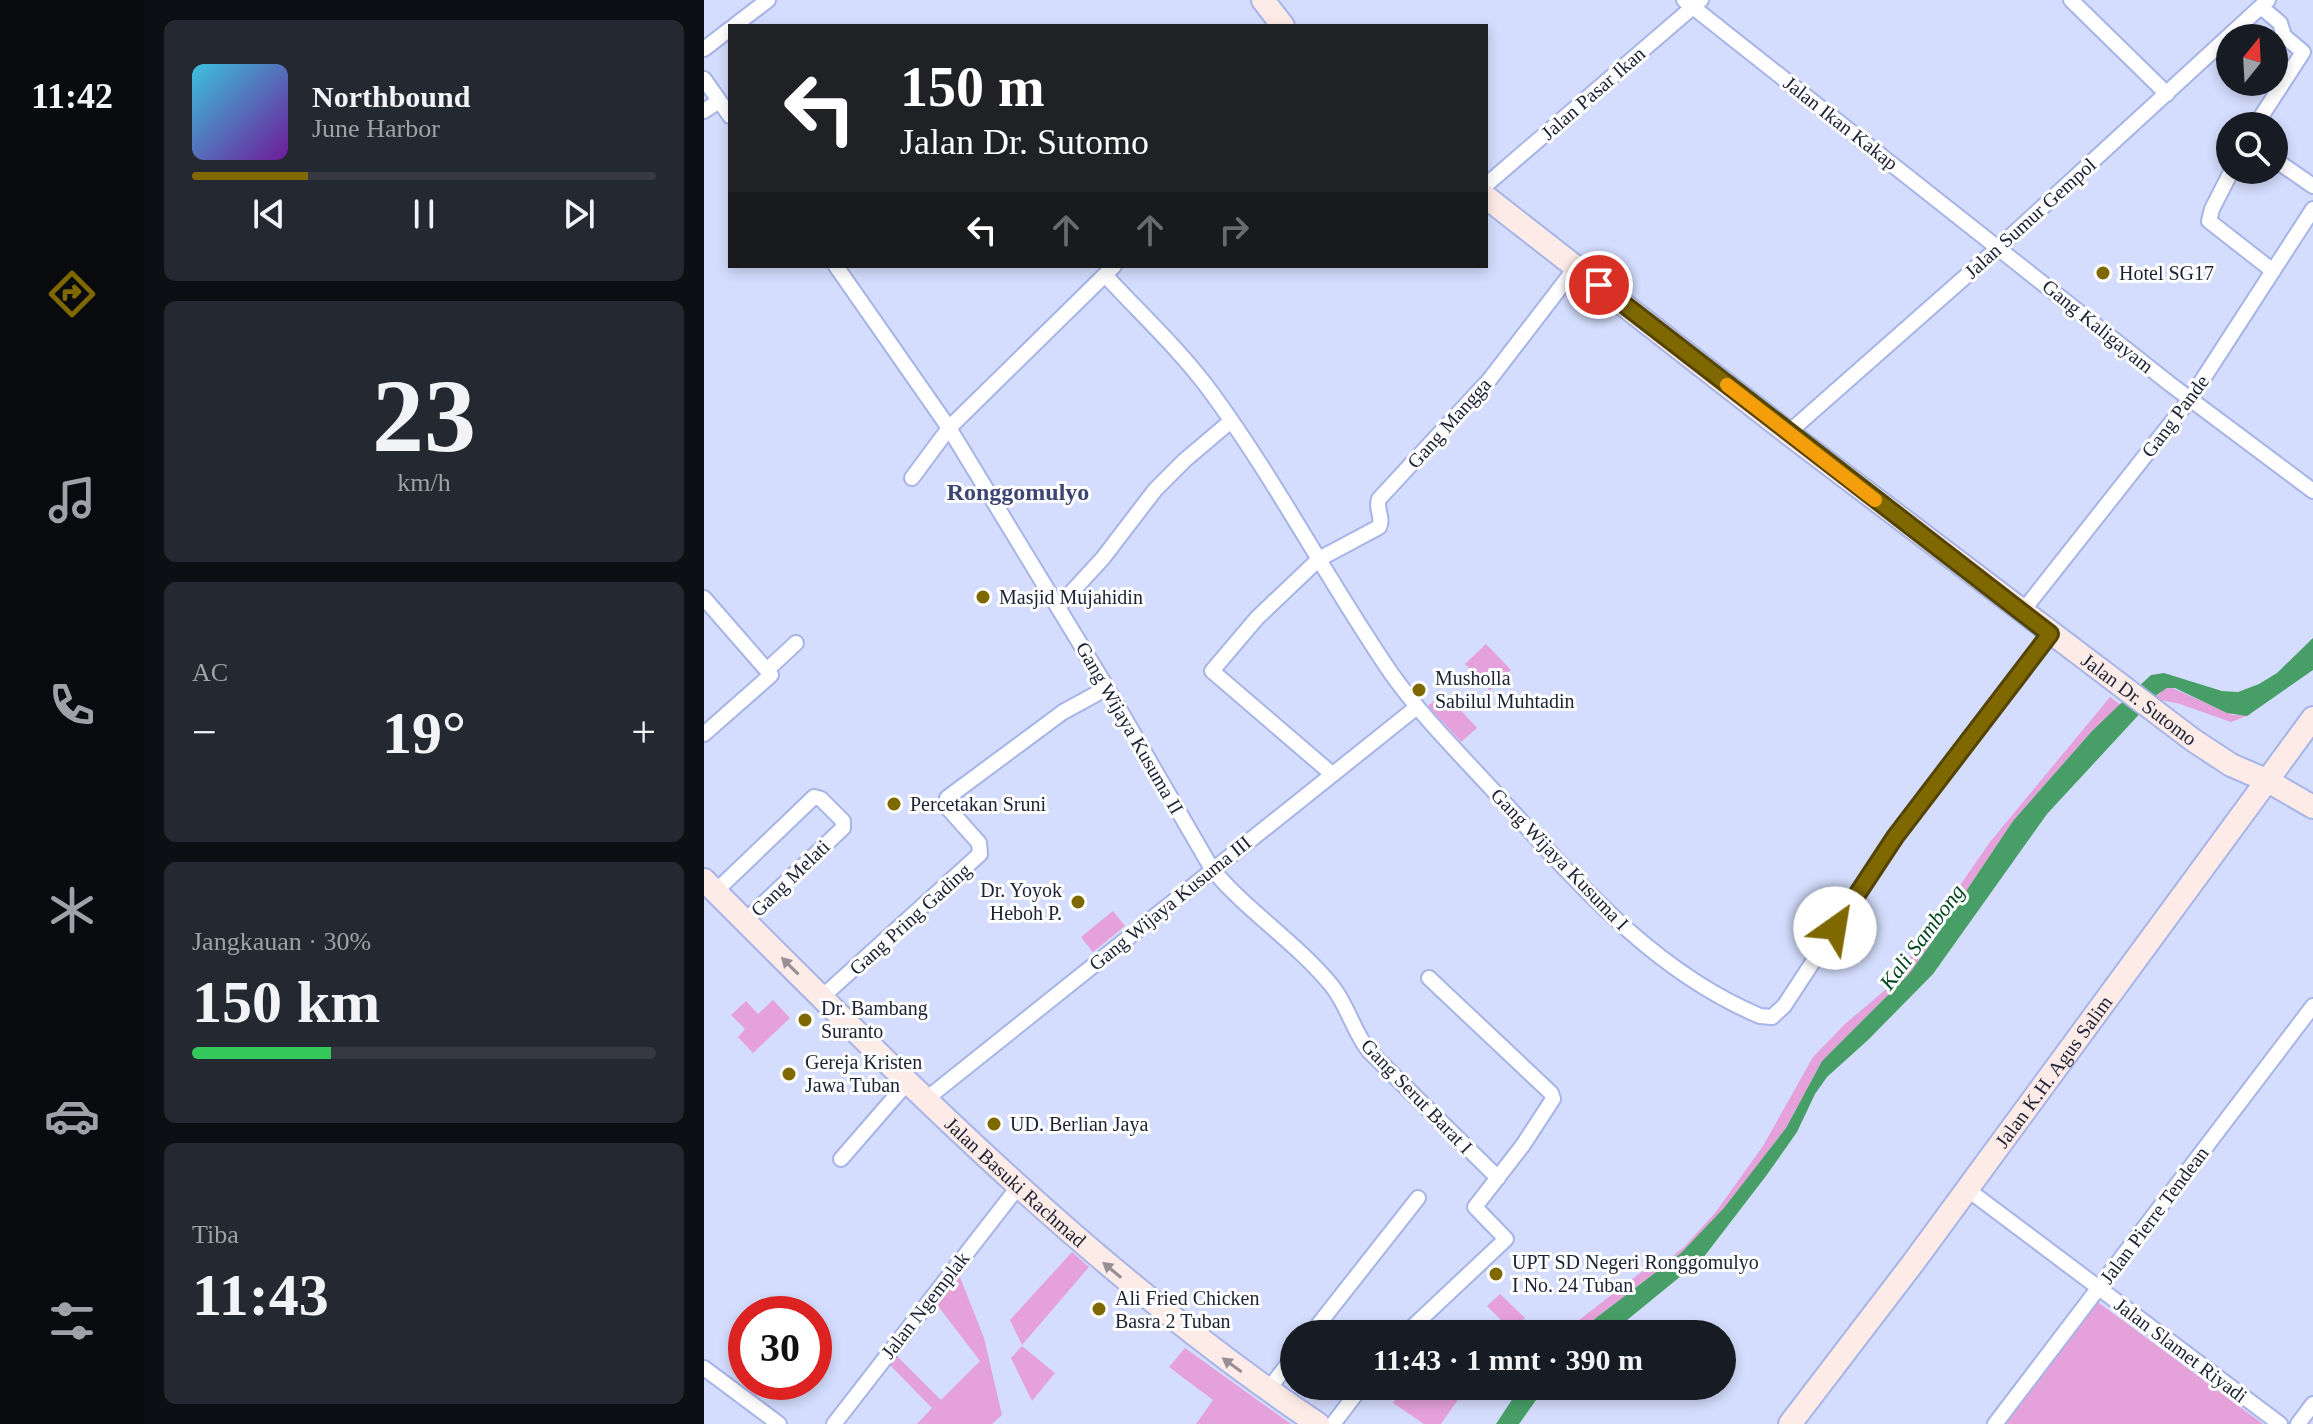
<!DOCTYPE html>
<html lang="id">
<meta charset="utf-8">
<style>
body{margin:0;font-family:Georgia,serif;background:#242831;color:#f1f3f6;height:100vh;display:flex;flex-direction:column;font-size:30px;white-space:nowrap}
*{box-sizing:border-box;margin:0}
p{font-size:26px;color:#9ea1a6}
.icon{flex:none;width:44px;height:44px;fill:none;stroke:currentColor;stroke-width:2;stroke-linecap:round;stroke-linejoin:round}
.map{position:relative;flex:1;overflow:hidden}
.panel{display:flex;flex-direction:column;gap:20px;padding:20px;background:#0d0f14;width:560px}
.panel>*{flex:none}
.guide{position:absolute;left:24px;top:24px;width:760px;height:244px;border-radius:0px;box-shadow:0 4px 12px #0003;background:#202124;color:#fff;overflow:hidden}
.needle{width:52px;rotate:18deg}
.buttons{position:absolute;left:1512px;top:24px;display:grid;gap:16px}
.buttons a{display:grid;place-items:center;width:72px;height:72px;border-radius:50%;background:#171b24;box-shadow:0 4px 12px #0003;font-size:40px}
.speed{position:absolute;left:24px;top:1296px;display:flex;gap:16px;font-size:40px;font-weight:700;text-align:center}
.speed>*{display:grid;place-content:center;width:104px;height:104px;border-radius:50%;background:#171b24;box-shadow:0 4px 12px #0003;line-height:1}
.speed .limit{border:12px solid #d22;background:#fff;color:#111}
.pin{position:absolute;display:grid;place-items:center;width:68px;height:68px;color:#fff;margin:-34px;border:4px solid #fff;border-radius:50%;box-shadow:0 2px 8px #0007}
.me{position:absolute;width:88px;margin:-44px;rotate:32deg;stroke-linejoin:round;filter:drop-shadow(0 0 6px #0008)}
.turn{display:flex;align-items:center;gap:28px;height:168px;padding:0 40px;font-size:36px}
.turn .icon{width:104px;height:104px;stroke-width:2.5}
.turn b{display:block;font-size:56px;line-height:68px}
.lanes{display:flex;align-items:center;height:76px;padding:0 40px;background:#0003;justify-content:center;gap:40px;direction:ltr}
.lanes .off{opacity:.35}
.big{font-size:60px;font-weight:600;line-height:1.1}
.panel .tile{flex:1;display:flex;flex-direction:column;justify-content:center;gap:12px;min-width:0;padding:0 28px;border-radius:12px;background:#242831}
.panel .dial{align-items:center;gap:0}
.dial b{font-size:104px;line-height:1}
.song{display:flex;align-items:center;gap:24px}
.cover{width:96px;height:96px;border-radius:12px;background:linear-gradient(135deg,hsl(190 70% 55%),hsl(280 70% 35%))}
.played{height:8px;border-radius:4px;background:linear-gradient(90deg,#806800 25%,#363941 25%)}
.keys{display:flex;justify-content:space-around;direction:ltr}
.heat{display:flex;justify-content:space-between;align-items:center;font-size:44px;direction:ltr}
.charge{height:12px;border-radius:6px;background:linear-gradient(90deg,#34c759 30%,#363941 0)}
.trip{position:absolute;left:576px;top:1320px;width:456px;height:80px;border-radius:40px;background:#171b24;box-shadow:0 4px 12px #0003;font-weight:600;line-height:80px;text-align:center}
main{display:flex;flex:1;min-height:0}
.tabs{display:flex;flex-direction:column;width:144px;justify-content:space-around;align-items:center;background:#090b0e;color:#9ea1a6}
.tabs .icon{width:56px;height:56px}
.tabs .active{color:#806800}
.tabs b{font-size:36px;color:#f1f3f6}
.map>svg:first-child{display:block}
.green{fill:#e5a1d9}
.water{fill:#489e67}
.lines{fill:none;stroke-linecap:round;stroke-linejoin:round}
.street-casing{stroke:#a7b4e8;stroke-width:18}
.secondary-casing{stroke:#a7b4e8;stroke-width:26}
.street{stroke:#fff;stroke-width:14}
.secondary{stroke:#fdebe7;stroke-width:22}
.oneway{fill:#989096}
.route-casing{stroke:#534400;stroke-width:20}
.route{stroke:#806800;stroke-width:14}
.slow{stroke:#f59e0b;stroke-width:14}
.poi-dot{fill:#806800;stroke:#fff;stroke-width:3}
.labels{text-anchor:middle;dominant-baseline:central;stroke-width:6;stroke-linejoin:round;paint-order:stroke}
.street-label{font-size:20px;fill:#1c2134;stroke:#fff}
.poi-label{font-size:20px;fill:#1c2134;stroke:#fff;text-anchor:start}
.water-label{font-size:22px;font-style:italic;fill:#004622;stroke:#fff}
.quarter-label{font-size:24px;font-weight:bold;fill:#3c4672;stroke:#fff}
</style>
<main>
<nav class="tabs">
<b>11:42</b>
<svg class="icon active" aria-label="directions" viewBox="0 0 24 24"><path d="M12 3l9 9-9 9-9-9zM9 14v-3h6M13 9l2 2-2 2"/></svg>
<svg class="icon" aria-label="music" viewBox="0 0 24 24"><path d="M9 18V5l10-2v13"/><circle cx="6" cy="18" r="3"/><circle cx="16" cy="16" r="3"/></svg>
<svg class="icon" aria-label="phone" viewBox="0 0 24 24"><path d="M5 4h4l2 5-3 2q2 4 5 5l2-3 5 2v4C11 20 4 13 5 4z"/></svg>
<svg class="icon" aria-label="climate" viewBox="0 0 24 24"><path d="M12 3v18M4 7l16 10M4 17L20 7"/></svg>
<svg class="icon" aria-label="car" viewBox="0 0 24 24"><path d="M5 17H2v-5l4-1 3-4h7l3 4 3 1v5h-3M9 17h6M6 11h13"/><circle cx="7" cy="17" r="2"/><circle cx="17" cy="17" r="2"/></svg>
<svg class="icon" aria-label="filters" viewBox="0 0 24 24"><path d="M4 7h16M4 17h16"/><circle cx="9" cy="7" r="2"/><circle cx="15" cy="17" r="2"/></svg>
</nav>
<section class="panel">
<div class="tile">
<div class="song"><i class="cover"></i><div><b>Northbound</b><p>June Harbor</p></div></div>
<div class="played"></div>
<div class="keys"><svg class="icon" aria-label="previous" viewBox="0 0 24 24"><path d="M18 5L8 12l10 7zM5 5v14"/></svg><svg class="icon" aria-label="pause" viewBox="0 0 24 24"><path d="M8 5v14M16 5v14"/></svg><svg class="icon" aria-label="next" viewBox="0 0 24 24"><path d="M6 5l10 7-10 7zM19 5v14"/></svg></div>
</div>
<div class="tile dial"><b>23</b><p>km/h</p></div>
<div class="tile"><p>AC</p>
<div class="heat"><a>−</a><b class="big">19°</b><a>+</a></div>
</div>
<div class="tile"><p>Jangkauan · 30%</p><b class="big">150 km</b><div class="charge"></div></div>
<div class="tile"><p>Tiba</p><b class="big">11:43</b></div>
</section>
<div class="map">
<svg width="1609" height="1424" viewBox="0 0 1609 1424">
<rect width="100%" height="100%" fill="#d4ddfd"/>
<g class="green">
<polygon points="782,644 807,670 786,690 761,664"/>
<polygon points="1466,687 1529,715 1548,714 1527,722 1473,703 1454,700 1433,716 1459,690"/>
<polygon points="740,692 773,728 757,742 724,706"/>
<polygon points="1406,697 1417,705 1388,731 1309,821 1228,942 1205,974 1118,1061 1082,1128 1020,1209 977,1253 871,1334 857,1334 949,1263 954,1268 980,1247 1011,1213 1059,1146 1109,1057 1141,1024 1187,985 1286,842"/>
<polygon points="409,911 421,926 389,952 377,937"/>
<polygon points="69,1000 86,1018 49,1053 34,1037 41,1029 27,1015 42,1001 54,1014"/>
<polygon points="368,1252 385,1267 318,1345 306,1320"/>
<polygon points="254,1272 280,1338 298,1415 288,1424 213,1424 228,1408 184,1363 191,1354 237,1400 276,1361 231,1302"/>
<polygon points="796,1294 821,1318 809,1332 783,1306"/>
<polygon points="1391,1300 1559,1424 1297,1424"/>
<polygon points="318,1346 351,1373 328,1401 307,1358"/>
<polygon points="481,1348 587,1424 492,1424 509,1400 465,1367"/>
<polygon points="701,1386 759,1386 762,1388 737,1424 720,1424 689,1403"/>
</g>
<g class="water">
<polygon points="1609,638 1609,670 1543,716 1523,713 1471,688 1463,688 1454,694 1343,814 1229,974 1164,1040 1123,1077 1111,1094 1093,1132 1062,1176 999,1258 906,1334 871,1334 977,1253 1020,1208 1082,1128 1118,1061 1205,974 1228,942 1309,821 1388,731 1434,687 1447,675 1460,673 1518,691 1534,692 1555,684 1573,673"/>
<polygon points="817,1386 842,1386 815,1424 792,1424"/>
</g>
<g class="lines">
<defs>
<g id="street">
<polyline points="980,0 1466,384 1609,491"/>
<polyline points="1367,0 1463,94"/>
<polyline points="30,26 64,0"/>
<polyline points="0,49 26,29"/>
<polyline points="0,79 26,116"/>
<polyline points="0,111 15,101"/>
<polyline points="1551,126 1599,52 1580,36 1576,23 1557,7"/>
<polyline points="1570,159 1609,186"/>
<polyline points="1528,170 1508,209 1505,221 1569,271"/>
<polyline points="782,185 997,0"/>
<path d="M132,266L245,428L403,688L508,869C544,912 593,943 628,986C644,1006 649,1031 665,1051L794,1178"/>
<path d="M401,275C436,313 476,350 507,392C573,482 624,581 687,673C716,714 752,750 786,787C866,874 945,970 1056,1016L1068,1017L1080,1006L1191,837L1346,634"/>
<polyline points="1084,433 1295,247 1564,0"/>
<polyline points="208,478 245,428 410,266"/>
<polyline points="0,598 67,675 0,734"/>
<polyline points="354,607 399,558 451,490 481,460 527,421"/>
<polyline points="1318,612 1486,399 1609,209"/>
<polyline points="64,669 92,643"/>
<path d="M628,774L508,671L553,618L615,559L675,527C680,518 671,509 675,499L786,379L872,267"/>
<polyline points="12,891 110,797 117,799 139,821 139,828 41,921"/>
<polyline points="117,998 276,854 275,843 243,807 243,798 359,712 403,688"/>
<polyline points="221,1100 713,707"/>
<polyline points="137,1159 203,1083"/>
<polyline points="1263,1189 1576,1424"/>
<polyline points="607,1334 714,1198"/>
<polyline points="701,1334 802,1239 771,1207 819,1145 849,1099 847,1093 725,978"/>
<polyline points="0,1368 75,1424"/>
<polyline points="564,1390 590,1356"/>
<polyline points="130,1424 314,1187"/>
<polyline points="629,1424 658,1386"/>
<polyline points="1291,1424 1609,1006"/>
<polyline points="1594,1424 1609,1404"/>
</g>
<g id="secondary">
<polyline points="559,0 579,26"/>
<path id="s1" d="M782,197L1084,433L1489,740L1527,765L1564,781L1609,807"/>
<path id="s2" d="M0,880C194,1074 385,1270 614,1424"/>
<path id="s3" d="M1086,1424L1209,1263L1609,718"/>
</g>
</defs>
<use href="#street" class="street-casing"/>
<use href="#secondary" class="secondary-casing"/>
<use href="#street" class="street"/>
<use href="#secondary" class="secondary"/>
</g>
<defs><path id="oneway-solid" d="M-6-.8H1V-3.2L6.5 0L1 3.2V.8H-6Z" transform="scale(2)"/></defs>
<g class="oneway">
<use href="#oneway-solid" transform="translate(86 966) rotate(-135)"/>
<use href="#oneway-solid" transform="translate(408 1270) rotate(-140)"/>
<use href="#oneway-solid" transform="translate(528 1365) rotate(-144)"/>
</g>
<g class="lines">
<defs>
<polyline id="route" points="895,285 1346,634 1191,837 1131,928"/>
</defs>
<use href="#route" class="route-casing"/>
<use href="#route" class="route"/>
<polyline class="slow" points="1023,385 1171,500"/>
</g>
<g class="poi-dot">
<circle cx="1399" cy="273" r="8"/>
<circle cx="279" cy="597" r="8"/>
<circle cx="715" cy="690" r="8"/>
<circle cx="190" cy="804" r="8"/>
<circle cx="374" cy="902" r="8"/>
<circle cx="101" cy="1020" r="8"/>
<circle cx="85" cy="1074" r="8"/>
<circle cx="290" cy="1124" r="8"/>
<circle cx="792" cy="1274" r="8"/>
<circle cx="395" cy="1309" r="8"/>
</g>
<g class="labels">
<g class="street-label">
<text transform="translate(889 93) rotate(-41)">Jalan Pasar Ikan</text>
<text transform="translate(1137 123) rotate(38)">Jalan Ikan Kakap</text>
<text transform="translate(1326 218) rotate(-42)">Jalan Sumur Gempol</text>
<text transform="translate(1394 326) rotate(39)">Gang Kaligayam</text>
<text transform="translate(1471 416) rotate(-53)">Gang Pande</text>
<text transform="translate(745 423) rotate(-48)">Gang Mangga</text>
<text stroke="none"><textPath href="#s1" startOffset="824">Jalan Dr. Sutomo</textPath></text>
<text transform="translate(426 728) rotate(60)">Gang Wijaya Kusuma II</text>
<text transform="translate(856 859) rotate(46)">Gang Wijaya Kusuma I</text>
<text transform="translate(86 878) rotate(-44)">Gang Melati</text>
<text transform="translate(466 903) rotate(-39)">Gang Wijaya Kusuma III</text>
<text transform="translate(206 919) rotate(-42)">Gang Pring Gading</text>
<text stroke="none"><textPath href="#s3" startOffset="440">Jalan K.H. Agus Salim</textPath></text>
<text transform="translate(713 1096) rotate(46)">Gang Serut Barat I</text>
<text stroke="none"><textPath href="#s2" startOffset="434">Jalan Basuki Rachmad</textPath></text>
<text transform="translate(1450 1215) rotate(-53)">Jalan Pierre Tendean</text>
<text transform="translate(221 1305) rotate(-52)">Jalan Ngemplak</text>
<text transform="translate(1477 1350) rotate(37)">Jalan Slamet Riyadi</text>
</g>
<g class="poi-label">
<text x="1415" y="273">Hotel SG17</text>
<text x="295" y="597">Masjid Mujahidin</text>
<text x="731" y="678">Musholla<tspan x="731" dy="23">Sabilul Muhtadin</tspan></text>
<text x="206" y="804">Percetakan Sruni</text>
<text x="358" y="890" text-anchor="end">Dr. Yoyok<tspan x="358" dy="23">Heboh P.</tspan></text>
<text x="117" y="1008">Dr. Bambang<tspan x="117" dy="23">Suranto</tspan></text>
<text x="101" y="1062">Gereja Kristen<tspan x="101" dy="23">Jawa Tuban</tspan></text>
<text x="306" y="1124">UD. Berlian Jaya</text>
<text x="808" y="1262">UPT SD Negeri Ronggomulyo<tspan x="808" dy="23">I No. 24 Tuban</tspan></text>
<text x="411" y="1298">Ali Fried Chicken<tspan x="411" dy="23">Basra 2 Tuban</tspan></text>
</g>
<g class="water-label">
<text transform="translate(1218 937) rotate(-53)">Kali Sambong</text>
</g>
<g class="quarter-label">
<text x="314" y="492">Ronggomulyo</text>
</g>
</g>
</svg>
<div class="buttons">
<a><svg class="needle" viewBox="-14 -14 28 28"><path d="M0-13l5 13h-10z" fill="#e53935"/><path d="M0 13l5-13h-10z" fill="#9ea1a6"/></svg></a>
<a><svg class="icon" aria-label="search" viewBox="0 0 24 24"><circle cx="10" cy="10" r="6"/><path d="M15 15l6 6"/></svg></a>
</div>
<div class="speed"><div class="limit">30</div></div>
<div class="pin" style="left:895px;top:285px;background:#d93025"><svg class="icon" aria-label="arrive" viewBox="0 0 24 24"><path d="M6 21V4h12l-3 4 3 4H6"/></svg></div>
<svg class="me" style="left:1131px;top:928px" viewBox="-20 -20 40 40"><circle r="19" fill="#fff"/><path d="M0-13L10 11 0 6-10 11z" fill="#806800"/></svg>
<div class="trip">11:43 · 1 mnt · 390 m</div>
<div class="guide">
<div class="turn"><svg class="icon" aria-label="left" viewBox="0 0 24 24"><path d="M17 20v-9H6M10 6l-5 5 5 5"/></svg><div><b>150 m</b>Jalan Dr. Sutomo</div></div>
<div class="lanes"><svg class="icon" aria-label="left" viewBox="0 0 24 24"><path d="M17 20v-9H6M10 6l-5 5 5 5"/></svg><svg class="icon off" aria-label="ahead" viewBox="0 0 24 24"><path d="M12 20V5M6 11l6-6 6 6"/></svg><svg class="icon off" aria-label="ahead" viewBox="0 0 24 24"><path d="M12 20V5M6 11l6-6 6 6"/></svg><svg class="icon off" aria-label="right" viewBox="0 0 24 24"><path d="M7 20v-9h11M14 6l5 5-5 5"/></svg></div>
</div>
</div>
</main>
